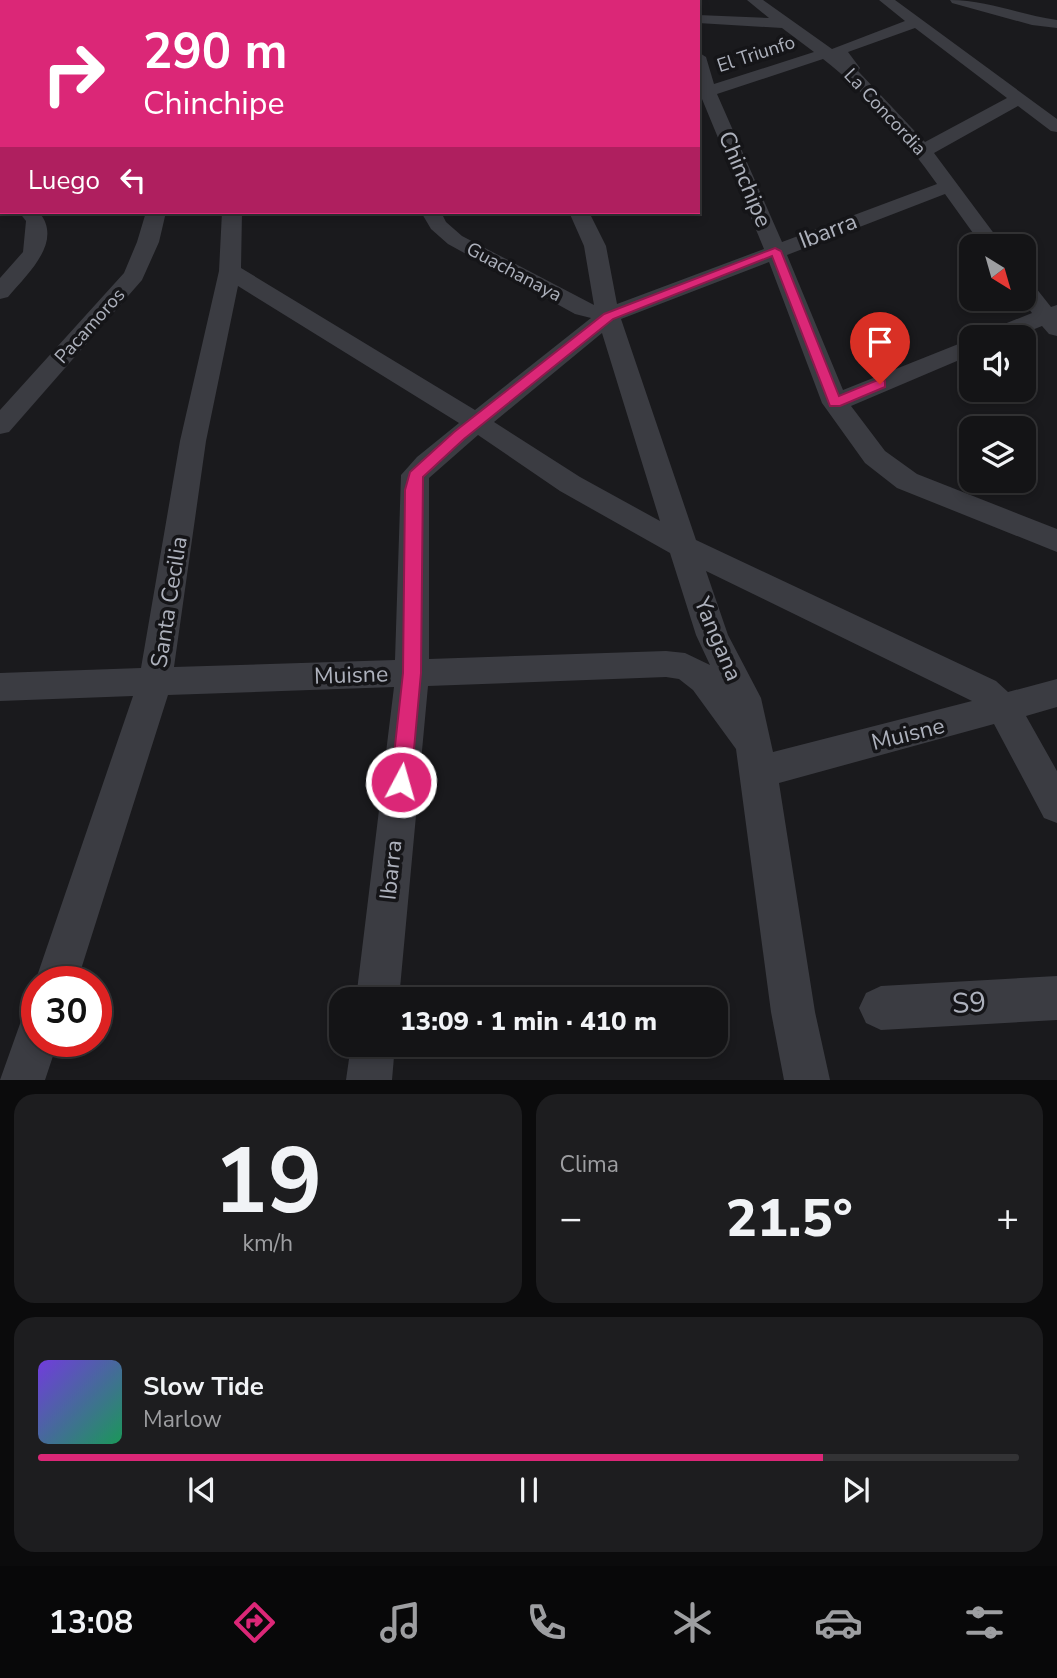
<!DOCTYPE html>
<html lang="es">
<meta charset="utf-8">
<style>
body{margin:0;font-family:"Nunito Sans",sans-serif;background:#1d1d1f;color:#f1f3f6;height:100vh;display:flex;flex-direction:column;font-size:26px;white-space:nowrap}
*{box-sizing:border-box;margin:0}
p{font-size:23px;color:#9d9ea1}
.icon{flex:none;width:38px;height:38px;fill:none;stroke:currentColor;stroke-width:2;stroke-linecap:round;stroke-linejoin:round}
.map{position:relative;height:1080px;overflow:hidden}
.side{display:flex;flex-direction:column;gap:14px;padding:14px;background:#0b0b0c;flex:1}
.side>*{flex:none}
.guide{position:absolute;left:0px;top:0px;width:700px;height:214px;box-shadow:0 4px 10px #0003,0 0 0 2px #333335;background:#db2777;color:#fff;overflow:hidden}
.needle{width:46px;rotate:143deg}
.tools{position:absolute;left:959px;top:234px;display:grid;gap:14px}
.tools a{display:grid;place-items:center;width:77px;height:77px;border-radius:14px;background:#141416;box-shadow:0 4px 10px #0003,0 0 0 2px #333335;font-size:35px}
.speed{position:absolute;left:21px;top:966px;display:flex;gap:14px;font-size:35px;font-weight:700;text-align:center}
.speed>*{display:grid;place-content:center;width:91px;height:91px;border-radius:50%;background:#141416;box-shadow:0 4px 10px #0003,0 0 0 2px #333335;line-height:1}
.speed .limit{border:10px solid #d22;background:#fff;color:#111}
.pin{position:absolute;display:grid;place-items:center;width:60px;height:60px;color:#fff;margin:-72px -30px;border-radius:50% 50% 50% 0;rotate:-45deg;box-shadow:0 0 7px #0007}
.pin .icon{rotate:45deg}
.me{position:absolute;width:77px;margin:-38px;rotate:6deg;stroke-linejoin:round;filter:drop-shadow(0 0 5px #0008)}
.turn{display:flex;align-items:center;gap:24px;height:147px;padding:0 28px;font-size:32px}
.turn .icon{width:91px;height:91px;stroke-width:2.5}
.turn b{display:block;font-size:49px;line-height:60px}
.then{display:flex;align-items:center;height:66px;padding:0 28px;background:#0003;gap:14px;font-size:26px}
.big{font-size:52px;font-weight:800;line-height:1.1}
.side .card{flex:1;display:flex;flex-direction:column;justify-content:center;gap:10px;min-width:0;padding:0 24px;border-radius:21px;background:#1d1d1f}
.side .dial{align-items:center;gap:0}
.dial b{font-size:91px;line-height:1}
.song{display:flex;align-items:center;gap:21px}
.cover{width:84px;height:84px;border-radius:10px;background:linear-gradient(135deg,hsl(260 70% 55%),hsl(150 70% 35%))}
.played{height:7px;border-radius:4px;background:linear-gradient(90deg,#db2777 80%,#333335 80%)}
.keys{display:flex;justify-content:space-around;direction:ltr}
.heat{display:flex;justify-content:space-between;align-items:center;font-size:38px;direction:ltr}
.side .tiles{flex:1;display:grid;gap:14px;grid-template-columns:1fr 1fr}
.card:last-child{grid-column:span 2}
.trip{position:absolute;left:329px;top:987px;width:399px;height:70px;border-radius:21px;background:#141416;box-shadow:0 4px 10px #0003,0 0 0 2px #333335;font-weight:800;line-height:70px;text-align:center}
.tabs{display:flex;height:112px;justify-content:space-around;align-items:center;background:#080809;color:#9d9ea1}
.tabs .icon{width:49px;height:49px}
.tabs .selected{color:#db2777}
.tabs b{font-size:32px;color:#f1f3f6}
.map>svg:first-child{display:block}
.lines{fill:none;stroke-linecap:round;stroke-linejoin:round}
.minor{fill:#3b3c42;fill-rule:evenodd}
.route{fill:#db2777;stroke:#8e194d;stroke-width:2}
.labels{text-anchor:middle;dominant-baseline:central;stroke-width:7;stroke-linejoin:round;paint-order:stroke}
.far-street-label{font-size:19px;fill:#adb1bc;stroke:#151518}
.street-label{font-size:23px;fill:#adb1bc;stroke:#151518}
.near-street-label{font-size:28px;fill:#adb1bc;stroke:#151518}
</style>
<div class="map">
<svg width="1057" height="1080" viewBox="0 0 1057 1080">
<rect width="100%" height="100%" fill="#1a1a1d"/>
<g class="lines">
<g class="minor">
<polygon points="5,0 34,0 4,2"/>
<polygon points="458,0 483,0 457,2"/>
<polygon points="608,0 625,0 626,2 609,2"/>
<path d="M747,0H763L832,49L905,21L879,0H895L1057,119V132L1051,131L1018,106L934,153L1004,247H983L945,194L787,255L843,390L971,339V355L851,406L885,451L917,474L1057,529V552L897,488L865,463L822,403L769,262L621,319L696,540L996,681L1008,692L1057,679V707L1026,716L1057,771V823L1044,818L994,724L779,783L815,1012L830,1080H784L771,1012L736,749L693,690L679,679L666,677L428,686L399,999H356L394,687L168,695L77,982H37V987L35,982L133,696L0,701V673L141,668L180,441L219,271L222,212H242L241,268L475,410L591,318L575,314L448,244L431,229L421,212H441L446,222L462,236L594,305L584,246L569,212H589L606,246L617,304L764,249L702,99L698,100V52L706,57L714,84L814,52L782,28L698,23V15L769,18ZM915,28L1007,98L925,142L858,71L860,68L848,52ZM823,59C867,93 905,139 937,184L782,242L717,94ZM238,286L459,423L417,457L401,475L395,660L174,667L206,441ZM602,333L660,521L580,477L494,422ZM478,435L560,491L670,553L696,635L710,665L685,653L666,651L429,659V478ZM706,571L972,701L773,752L761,698L728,635Z"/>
<path d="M950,0C987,0 1021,15 1057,20V28L1032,25L952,3Z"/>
<rect x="0" y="23" width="2" height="8"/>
<polygon points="0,55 2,56 2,66 0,65"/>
<polygon points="0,184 2,185 2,197 0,196"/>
<path d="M19,212H39C64,242 27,274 8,297L0,299V278L23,252L26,221Z"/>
<polygon points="146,212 166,212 159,242 142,280 9,432 0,434 0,410 124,273 137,242"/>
<polygon points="1024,281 1032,283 1051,307 1057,305 1057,336 1049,334 1042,326 1012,338 978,338 982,333 1032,313 1021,299 1024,299"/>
<polygon points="1057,976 1057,1020 881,1030 866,1023 859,1008 866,993 881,986"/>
<polygon points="37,1015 37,1041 58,1041 45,1080 0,1080 21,1021"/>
<polygon points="351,1045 395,1045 392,1080 346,1080"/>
</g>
</g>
<polygon class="route" points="775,248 781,251 839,396 880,379 885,381 885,387 840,406 830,406 772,256 613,319 464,439 423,477 421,673 411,782 408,788 401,790 394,788 391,782 403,673 405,490 410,472 454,432 604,314"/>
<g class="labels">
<g class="far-street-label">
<text transform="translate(756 54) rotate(-18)">El Triunfo</text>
<text transform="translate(885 112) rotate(47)">La Concordia</text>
<text transform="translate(514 272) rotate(28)">Guachanaya</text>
<text transform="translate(90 326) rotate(-48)">Pacamoros</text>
</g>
<g class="street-label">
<text transform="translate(745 179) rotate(67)">Chinchipe</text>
<text transform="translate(828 231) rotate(-21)">Ibarra</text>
<text transform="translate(169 602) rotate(-81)">Santa Cecilia</text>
<text transform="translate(718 639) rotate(67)">Yangana</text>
<text transform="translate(351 675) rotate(-2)">Muisne</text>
<text transform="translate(908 734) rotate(-14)">Muisne</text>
<text transform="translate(391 870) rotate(-84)">Ibarra</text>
</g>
<g class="near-street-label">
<text transform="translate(969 1003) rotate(-3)">S9</text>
</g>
</g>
</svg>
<div class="tools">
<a><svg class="needle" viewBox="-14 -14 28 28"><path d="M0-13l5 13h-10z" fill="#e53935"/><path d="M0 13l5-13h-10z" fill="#9d9ea1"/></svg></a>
<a><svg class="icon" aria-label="sound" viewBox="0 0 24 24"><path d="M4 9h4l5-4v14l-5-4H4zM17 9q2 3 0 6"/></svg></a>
<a><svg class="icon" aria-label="layers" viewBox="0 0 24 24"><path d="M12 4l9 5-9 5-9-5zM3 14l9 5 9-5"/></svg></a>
</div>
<div class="speed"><div class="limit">30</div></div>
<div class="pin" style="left:880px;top:384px;background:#d93025"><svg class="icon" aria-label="arrive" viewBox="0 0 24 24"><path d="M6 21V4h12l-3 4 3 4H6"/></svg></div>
<svg class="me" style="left:401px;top:782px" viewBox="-20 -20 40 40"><circle r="17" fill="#db2777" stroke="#fff" stroke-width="3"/><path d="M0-11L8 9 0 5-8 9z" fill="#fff"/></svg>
<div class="trip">13:09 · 1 min · 410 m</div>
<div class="guide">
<div class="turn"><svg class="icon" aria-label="right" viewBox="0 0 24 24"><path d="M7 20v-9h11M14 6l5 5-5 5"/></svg><div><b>290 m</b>Chinchipe</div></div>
<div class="then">Luego<svg class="icon" aria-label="left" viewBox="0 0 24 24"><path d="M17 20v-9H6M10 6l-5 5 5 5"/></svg></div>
</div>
</div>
<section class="side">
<div class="tiles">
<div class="card dial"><b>19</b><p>km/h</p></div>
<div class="card"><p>Clima</p>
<div class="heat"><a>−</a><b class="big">21.5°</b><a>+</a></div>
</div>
<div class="card">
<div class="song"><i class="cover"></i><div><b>Slow Tide</b><p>Marlow</p></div></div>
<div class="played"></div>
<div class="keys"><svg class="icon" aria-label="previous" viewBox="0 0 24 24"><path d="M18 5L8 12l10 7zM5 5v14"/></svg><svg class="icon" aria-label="pause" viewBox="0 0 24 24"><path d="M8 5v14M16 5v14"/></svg><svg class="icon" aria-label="next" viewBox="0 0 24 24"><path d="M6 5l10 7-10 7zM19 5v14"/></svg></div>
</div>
</div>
</section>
<nav class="tabs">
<b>13:08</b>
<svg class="icon selected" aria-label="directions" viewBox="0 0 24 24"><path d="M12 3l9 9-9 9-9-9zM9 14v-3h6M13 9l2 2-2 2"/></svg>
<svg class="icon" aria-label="music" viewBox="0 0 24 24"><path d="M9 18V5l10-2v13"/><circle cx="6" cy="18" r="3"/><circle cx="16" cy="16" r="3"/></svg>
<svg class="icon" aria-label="phone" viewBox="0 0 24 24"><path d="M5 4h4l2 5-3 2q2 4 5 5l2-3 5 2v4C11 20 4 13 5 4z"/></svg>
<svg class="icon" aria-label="climate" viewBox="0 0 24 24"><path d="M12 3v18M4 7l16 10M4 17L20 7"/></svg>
<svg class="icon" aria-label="car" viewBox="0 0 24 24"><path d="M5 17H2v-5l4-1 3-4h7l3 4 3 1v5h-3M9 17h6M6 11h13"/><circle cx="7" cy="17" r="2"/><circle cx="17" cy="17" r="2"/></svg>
<svg class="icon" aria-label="filters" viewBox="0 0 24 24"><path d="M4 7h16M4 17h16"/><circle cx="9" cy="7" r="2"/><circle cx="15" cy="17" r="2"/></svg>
</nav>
